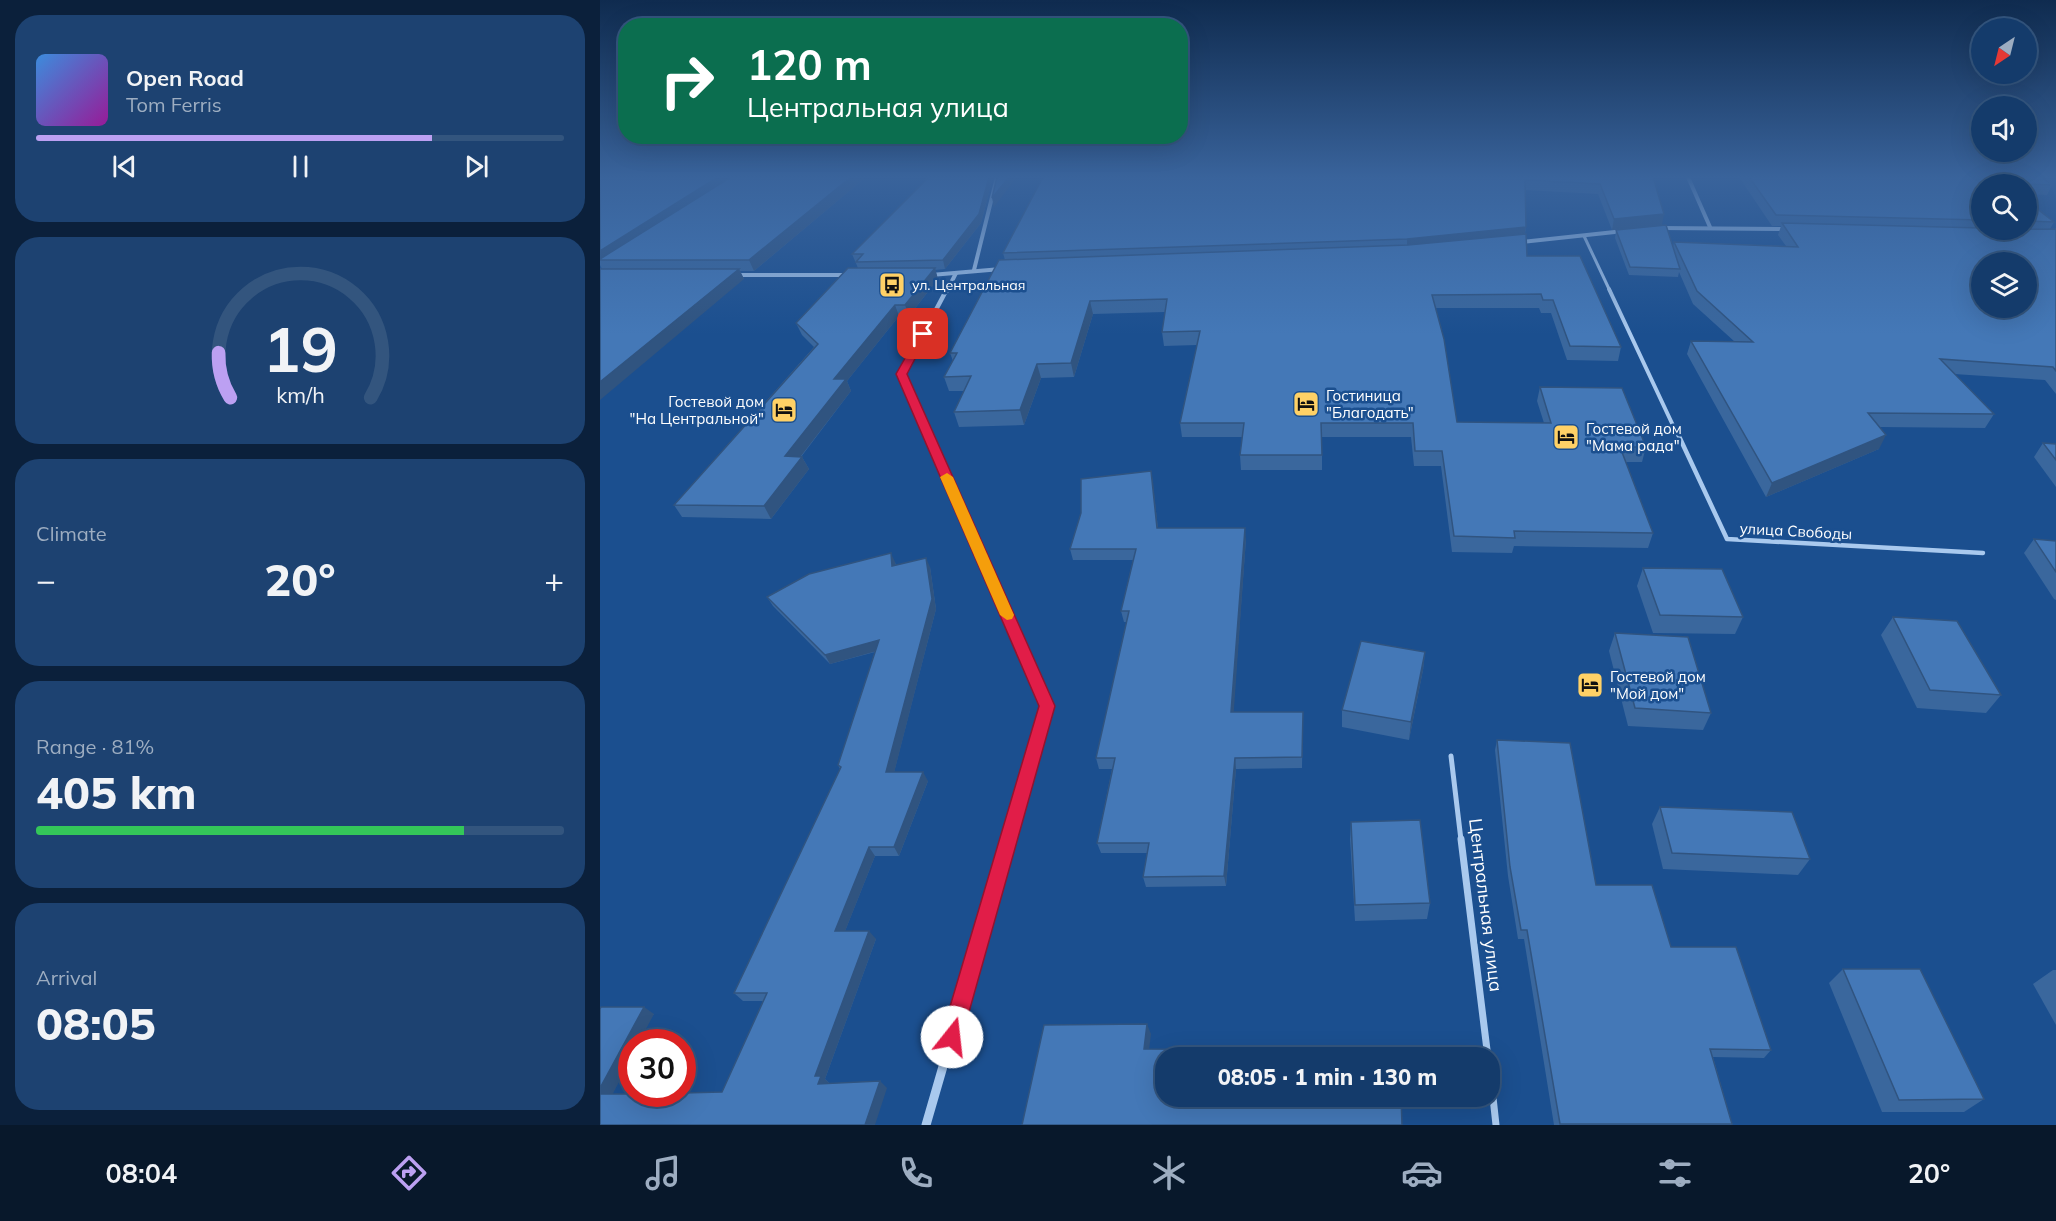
<!DOCTYPE html>
<meta charset="utf-8">
<style>
body{margin:0;font-family:Mulish,sans-serif;background:#1d4271;color:#f1f3f6;height:100vh;display:flex;flex-direction:column;font-size:22px;white-space:nowrap}
*{box-sizing:border-box;margin:0}
p{font-size:20px;color:#9dadc1}
.icon{flex:none;width:33px;height:33px;fill:none;stroke:currentColor;stroke-width:2;stroke-linecap:round;stroke-linejoin:round}
.map{position:relative;flex:1;overflow:hidden}
.panel{display:flex;flex-direction:column;gap:15px;padding:15px;background:#0b203b;width:600px}
.panel>*{flex:none}
.banner{position:absolute;left:18px;top:18px;width:570px;height:126px;border-radius:24px;box-shadow:0 6px 24px #0002,0 0 0 2px #33557e;background:#0b6e4f;color:#fff;overflow:hidden}
.needle{width:39px;rotate:215deg}
.fabs{position:absolute;left:1371px;top:18px;display:grid;gap:12px}
.fabs a{display:grid;place-items:center;width:66px;height:66px;border-radius:50%;background:#143b6b;box-shadow:0 6px 24px #0002,0 0 0 2px #33557e;font-size:30px}
.speed{position:absolute;left:18px;top:1029px;display:flex;gap:12px;font-size:30px;font-weight:700;text-align:center}
.speed>*{display:grid;place-content:center;width:78px;height:78px;border-radius:50%;background:#143b6b;box-shadow:0 6px 24px #0002,0 0 0 2px #33557e;line-height:1}
.speed .limit{border:9px solid #d22;background:#fff;color:#111}
.pin{position:absolute;display:grid;place-items:center;width:51px;height:51px;color:#fff;margin:-26px;border-radius:12px;box-shadow:0 3px 9px #0006}
.me{position:absolute;width:66px;margin:-33px;rotate:16deg;stroke-linejoin:round;filter:drop-shadow(0 0 4px #0008)}
.turn{display:flex;align-items:center;gap:21px;height:126px;padding:0 30px;font-size:27px}
.turn .icon{width:78px;height:78px;stroke-width:2.5}
.turn b{display:block;font-size:42px;line-height:51px}
.big{font-size:45px;font-weight:800;line-height:1.1}
.panel .tile{flex:1;display:flex;flex-direction:column;justify-content:center;gap:9px;min-width:0;padding:0 21px;border-radius:24px;background:#1d4271}
.panel .dial{align-items:center;gap:0}
.dial svg{height:156px;overflow:visible;fill:none;stroke:#33557e;stroke-width:7;stroke-linecap:round;text-anchor:middle}
.dial text{fill:#f1f3f6;stroke:none}
.song{display:flex;align-items:center;gap:18px}
.cover{width:72px;height:72px;border-radius:9px;background:linear-gradient(135deg,hsl(210 70% 55%),hsl(300 70% 35%))}
.played{height:6px;border-radius:3px;background:linear-gradient(90deg,#bca0f2 75%,#33557e 75%)}
.keys{display:flex;justify-content:space-around;direction:ltr}
.heat{display:flex;justify-content:space-between;align-items:center;font-size:33px;direction:ltr}
.charge{height:9px;border-radius:4px;background:linear-gradient(90deg,#34c759 81%,#33557e 0)}
.trip{position:absolute;left:555px;top:1047px;width:345px;height:60px;border-radius:24px;background:#143b6b;box-shadow:0 6px 24px #0002,0 0 0 2px #33557e;font-weight:800;line-height:60px;text-align:center}
.menu{display:flex;height:96px;justify-content:space-around;align-items:center;background:#08182b;color:#9dadc1}
.menu .icon{width:42px;height:42px}
.menu .active{color:#bca0f2}
.menu b{font-size:27px;color:#f1f3f6}
main{display:flex;flex:1;min-height:0}
.map>svg:first-child{display:block}
.lines{fill:none;stroke-linecap:round;stroke-linejoin:round}
.lane-far4{stroke:#a9c9ee;stroke-width:3}
.lane-far3{stroke:#a9c9ee;stroke-width:4}
.lane-far2{stroke:#a9c9ee;stroke-width:4.5}
.lane-far1{stroke:#a9c9ee;stroke-width:5}
.lane{stroke:#a9c9ee;stroke-width:7}
.street-far4{stroke:#a9c9ee;stroke-width:4}
.street-far3{stroke:#a9c9ee;stroke-width:4.5}
.street-far2{stroke:#a9c9ee;stroke-width:6}
.street-far1{stroke:#a9c9ee;stroke-width:8}
.street{stroke:#a9c9ee;stroke-width:9}
.wall{fill:#3a679d}
.shaded-wall{fill:#305480}
.building{fill:#4478b7;stroke:#305480;stroke-width:1.5;fill-rule:evenodd}
.route{fill:#e11d48;stroke:#92132f;stroke-width:1.5}
.slow{fill:#f59e0b}
.labels{text-anchor:middle;dominant-baseline:central;stroke-width:5;stroke-linejoin:round;paint-order:stroke}
.far-poi-label{font-size:14px;fill:#fff;stroke:#1b4f8f;text-anchor:start}
.poi-label{font-size:15px;fill:#fff;stroke:#1b4f8f;text-anchor:start}
.street-label{font-size:15px;fill:#fff;stroke:#1b4f8f}
.near-street-label{font-size:18px;fill:#fff;stroke:#1b4f8f}
</style>
<main>
<section class="panel">
<div class="tile">
<div class="song"><i class="cover"></i><div><b>Open Road</b><p>Tom Ferris</p></div></div>
<div class="played"></div>
<div class="keys"><svg class="icon" aria-label="previous" viewBox="0 0 24 24"><path d="M18 5L8 12l10 7zM5 5v14"/></svg><svg class="icon" aria-label="pause" viewBox="0 0 24 24"><path d="M8 5v14M16 5v14"/></svg><svg class="icon" aria-label="next" viewBox="0 0 24 24"><path d="M6 5l10 7-10 7zM19 5v14"/></svg></div>
</div>
<div class="tile dial"><svg viewBox="0 0 100 80">
<path d="M14 69A42 42 0 1 1 86 69"/>
<path d="M14 69A42 42 0 0 1 8 46" stroke="#bca0f2"/>
<text x="50" y="56" font-size="32" font-weight="700">19</text>
<text x="50" y="72" font-size="11">km/h</text>
</svg></div>
<div class="tile"><p>Climate</p>
<div class="heat"><a>−</a><b class="big">20°</b><a>+</a></div>
</div>
<div class="tile"><p>Range · 81%</p><b class="big">405 km</b><div class="charge"></div></div>
<div class="tile"><p>Arrival</p><b class="big">08:05</b></div>
</section>
<div class="map">
<svg width="1456" height="1125" viewBox="0 0 1456 1125">
<rect width="100%" height="100%" fill="#1b4f8f"/>
<g class="lines">
<polyline class="lane-far4" points="984,236 1010,291"/>
<polyline class="lane-far3" points="1009,289 1077,434"/>
<polyline class="lane-far2" points="1077,432 1127,539 1383,553"/>
<polyline class="lane-far1" points="851,756 861,840"/>
<g class="lane">
<polyline points="861,839 888,1058"/>
<polyline points="890,1070 896,1125"/>
</g>
<g class="street-far4">
<polyline points="1088,177 1110,227"/>
<polyline points="1061,228 1186,229"/>
<polyline points="921,242 1024,231"/>
<polyline points="374,270 397,177"/>
<polyline points="136,275 249,275"/>
<polyline points="331,275 401,269"/>
<polyline points="347,291 356,273"/>
</g>
<polyline class="street-far3" points="328,434 302,374 347,289"/>
<polyline class="street-far2" points="327,432 407,614"/>
<polyline class="street-far1" points="406,612 447,706 408,840"/>
<polyline class="street" points="326,1125 409,839"/>
</g>
<g class="wall">
<polygon points="0,177 266,177 154,271 140,271 144,279 2,269 0,265"/>
<polygon points="328,177 393,177 381,223 345,269 335,270 338,279 309,316 299,316 247,381 251,391 201,457 202,457 209,469 171,519 82,517 74,505 214,347 202,335 196,323 258,268 252,254"/>
<polygon points="443,177 1053,177 1062,225 1012,230 998,194 925,190 926,227 925,234 927,256 1021,347 1018,361 967,360 951,313 941,313 939,308 836,308 857,422 944,423 937,401 940,387 1046,447 1042,462 1026,462 1053,533 1048,548 914,546 912,553 852,552 841,466 814,466 811,437 722,437 722,470 641,470 640,455 642,437 582,437 580,423 597,345 564,346 562,332 565,312 493,314 474,377 441,378 424,425 359,427 354,412 364,391 349,391 344,377 353,361 350,353 405,260 403,253"/>
<polygon points="1139,177 1442,177 1452,185 1447,195 1426,194 1426,184 1382,184 1382,230 1426,230 1426,200 1454,222 1450,229 1456,229 1456,394 1445,380 1354,374 1394,414 1385,428 1279,427 1279,449 1166,497 1087,354 1091,341 1135,342 1093,304 1079,272 1078,277 1029,275 1015,238 1016,230 1073,247 1074,242 1186,246 1178,235 1181,226 1172,226"/>
<polygon points="1443,443 1456,444 1456,487 1434,457"/>
<polygon points="551,471 558,528 646,539 633,712 703,712 702,768 636,769 626,886 546,887 543,877 547,853 501,853 497,843 512,769 499,769 496,758 527,622 524,622 521,611 533,560 473,560 470,549"/>
<polygon points="1434,539 1456,541 1456,600 1454,599 1424,553"/>
<polygon points="295,562 296,566 330,567 336,609 294,772 328,781 299,856 275,856 245,931 276,939 225,1079 229,1083 287,1088 0,1125 0,1009 54,1014 32,1042 32,1057 12,1094 122,1092 163,1001 143,1001 134,993 240,769 238,765 275,652 230,664 173,606 167,597"/>
<polygon points="1043,568 1143,617 1135,634 1053,633 1037,586"/>
<polygon points="1293,617 1401,695 1386,713 1317,708 1281,635"/>
<polygon points="1015,633 1111,713 1103,730 1028,726 1009,651"/>
<polygon points="825,652 823,670 809,740 742,727 742,710"/>
<polygon points="897,740 996,885 1071,947 1171,1050 1164,1058 1113,1057 1132,1124 1131,1125 954,1125 924,939 918,939 908,876 895,750"/>
<polygon points="1060,807 1210,859 1198,875 1063,869 1052,824"/>
<polygon points="751,822 830,903 827,919 755,921 750,839"/>
<polygon points="1243,969 1384,1099 1364,1112 1282,1112 1229,983"/>
<polygon points="1453,970 1456,970 1456,1025 1433,984"/>
</g>
<g class="shaded-wall">
<polygon points="118,177 137,177 0,260 0,251"/>
<polygon points="251,177 266,177 154,271 149,260"/>
<polygon points="389,177 393,177 381,223 345,269 343,260"/>
<polygon points="409,177 417,177 394,207 392,198"/>
<polygon points="1064,214 1062,225 1012,230 1014,219"/>
<polygon points="926,227 924,238 807,250 807,239"/>
<polygon points="335,268 338,279 309,316 305,305"/>
<polygon points="139,269 144,279 0,400 0,382"/>
<polygon points="490,301 493,314 474,377 471,363"/>
<polygon points="295,305 299,316 247,381 251,391 191,469 185,456 234,379"/>
<polygon points="437,364 441,378 424,425 420,410"/>
<polygon points="1286,435 1279,449 1166,497 1172,483"/>
<polygon points="202,457 209,469 171,519 164,506"/>
<polygon points="551,471 553,481 559,539 557,528"/>
<polygon points="645,528 646,539 633,723 631,712"/>
<polygon points="291,553 295,562 297,576 292,566"/>
<polygon points="326,558 330,567 336,609 292,781 286,772"/>
<polygon points="279,640 284,649 230,664 225,655"/>
<polygon points="825,652 823,670 809,740 811,722"/>
<polygon points="635,758 636,769 626,886 624,876"/>
<polygon points="323,772 328,781 299,856 294,847"/>
<polygon points="269,847 275,856 242,939 235,931"/>
<polygon points="269,931 276,939 225,1079 229,1083 218,1084 215,1076"/>
<polygon points="44,1007 54,1014 39,1042 32,1042 32,1057 9,1101 0,1096 0,1088"/>
<polygon points="547,1024 551,1034 548,1059 544,1049"/>
<polygon points="280,1081 287,1088 275,1125 265,1125"/>
</g>
<g class="building">
<polygon points="0,177 118,177 0,251"/>
<polygon points="131,177 251,177 149,260 0,260 0,259"/>
<polygon points="329,177 389,177 379,214 343,260 256,262 263,254 252,254"/>
<polygon points="397,177 409,177 392,198"/>
<polygon points="443,177 1053,177 1064,214 1014,219 1000,184 925,180 926,227 807,239 403,253"/>
<polygon points="1149,177 1442,177 1452,185 1404,183 1407,184 1382,184 1382,220 1176,215"/>
<polygon points="1426,200 1454,222 1426,221"/>
<path d="M1182,223L1382,228V230L1456,229V371L1453,367L1340,359L1394,414L1268,413L1286,435L1172,483L1091,341L1153,342L1097,291L1074,242L1198,247ZM1382,262H1426V308H1382Z"/>
<polygon points="1066,225 1080,269 1030,267 1016,230"/>
<polygon points="926,234 927,256 980,256 1021,347 970,346 953,300 943,300 941,294 832,295 844,339 857,422 951,423 940,387 1022,388 1046,447 1020,447 1053,533 914,531 915,538 854,536 842,451 815,451 813,423 721,423 722,455 640,455 644,423 580,423 600,331 562,332 567,299 490,301 471,363 437,364 420,410 354,412 371,376 344,377 357,353 350,353 399,260 808,245"/>
<polygon points="248,268 335,268 305,305 295,305 234,379 246,379 185,456 202,457 164,506 74,505 218,344 196,323"/>
<polygon points="0,269 139,269 0,382"/>
<polygon points="1443,443 1456,444 1456,460"/>
<polygon points="551,471 557,528 645,528 631,712 703,712 702,757 635,758 624,876 543,877 549,843 497,843 515,758 496,758 529,611 521,611 536,549 470,549 481,513 481,479"/>
<polygon points="1434,539 1456,541 1456,572"/>
<polygon points="291,553 292,566 326,558 332,599 286,772 323,772 294,847 269,847 235,931 269,931 215,1076 221,1076 218,1084 280,1081 265,1125 0,1125 0,1094 82,1094 82,1093 122,1092 167,993 134,993 241,767 238,765 279,640 225,655 167,597 209,574"/>
<polygon points="1043,568 1122,569 1143,617 1060,615"/>
<polygon points="1293,617 1357,621 1401,695 1330,690"/>
<polygon points="1015,633 1088,637 1111,713 1035,708"/>
<polygon points="761,641 825,652 811,722 742,710"/>
<polygon points="897,740 970,743 996,885 1052,885 1071,947 1136,947 1171,1050 1110,1049 1132,1124 960,1124 927,930 921,930 910,867"/>
<polygon points="1060,807 1192,812 1210,859 1072,853"/>
<polygon points="820,820 830,903 755,905 751,822"/>
<polygon points="1243,969 1320,969 1384,1099 1299,1100"/>
<polygon points="1,1007 44,1007 0,1088 0,1009"/>
<polygon points="547,1024 544,1049 743,1050 743,1047 798,1047 799,1058 566,1058 566,1096 801,1096 802,1125 422,1125 444,1025"/>
</g>
<linearGradient id="sky" x2="0" y2="1"><stop stop-color="#0f2b4f"/><stop offset="0.53" stop-color="#39639b"/><stop offset="1" stop-color="#39639b" stop-opacity="0"/></linearGradient>
<rect width="1456" height="334" fill="url(#sky)"/>
<polygon class="route" points="320,332 328,334 307,374 455,706 362,1037 359,1044 352,1048 344,1044 341,1037 439,706 296,374"/>
<polygon class="slow" points="347,473 353,477 414,615 412,619 407,620 400,615 340,477"/>
<defs>
<symbol id="bus-square" viewBox="-11 -11 22 22"><rect x="-9" y="-9" width="18" height="18" rx="4" fill="#ffd166" stroke="#1b4f8f"/><path d="M-5-6H5V4H4V6H2V4H-2V6H-4V4H-5ZM-3.5-4V0h7V-4ZM-3.5 1.2v1.5H-2V1.2ZM2 1.2v1.5H3.5V1.2Z" fill="#111"/></symbol>
<symbol id="hotel-square" viewBox="-11 -11 22 22"><rect x="-9" y="-9" width="18" height="18" rx="4" fill="#ffd166" stroke="#1b4f8f"/><path d="M-6-4.5h1.5V1H6V5H4.5V3h-9V5H-6ZM-4 0a1.8 1.8 0 1 1 3.6 0ZM.5 0V-2.5h3Q6-2.5 6 0Z" fill="#111"/></symbol>
</defs>
<g fill-rule="evenodd">
<use href="#bus-square" x="277" y="270" width="30" height="30"/>
<use href="#hotel-square" x="691" y="389" width="30" height="30"/>
<use href="#hotel-square" x="169" y="395" width="30" height="30"/>
<use href="#hotel-square" x="951" y="422" width="30" height="30"/>
<use href="#hotel-square" x="975" y="670" width="30" height="30"/>
</g>
<g class="labels">
<g class="far-poi-label">
<text x="312" y="285">ул. Центральная</text>
</g>
<g class="poi-label">
<text x="726" y="395">Гостиница<tspan x="726" dy="17">"Благодать"</tspan></text>
<text x="164" y="401" text-anchor="end">Гостевой дом<tspan x="164" dy="17">"На Центральной"</tspan></text>
<text x="986" y="428">Гостевой дом<tspan x="986" dy="17">"Мама рада"</tspan></text>
<text x="1010" y="676">Гостевой дом<tspan x="1010" dy="17">"Мой дом"</tspan></text>
</g>
<g class="street-label">
<text transform="translate(1196 531) rotate(3)">улица Свободы</text>
</g>
<g class="near-street-label">
<text transform="translate(886 905) rotate(83)">Центральная улица</text>
</g>
</g>
</svg>
<div class="fabs">
<a><svg class="needle" viewBox="-14 -14 28 28"><path d="M0-13l5 13h-10z" fill="#e53935"/><path d="M0 13l5-13h-10z" fill="#9dadc1"/></svg></a>
<a><svg class="icon" aria-label="sound" viewBox="0 0 24 24"><path d="M4 9h4l5-4v14l-5-4H4zM17 9q2 3 0 6"/></svg></a>
<a><svg class="icon" aria-label="search" viewBox="0 0 24 24"><circle cx="10" cy="10" r="6"/><path d="M15 15l6 6"/></svg></a>
<a><svg class="icon" aria-label="layers" viewBox="0 0 24 24"><path d="M12 4l9 5-9 5-9-5zM3 14l9 5 9-5"/></svg></a>
</div>
<div class="speed"><div class="limit">30</div></div>
<div class="pin" style="left:323px;top:334px;background:#d93025"><svg class="icon" aria-label="arrive" viewBox="0 0 24 24"><path d="M6 21V4h12l-3 4 3 4H6"/></svg></div>
<svg class="me" style="left:352px;top:1037px" viewBox="-20 -20 40 40"><circle r="19" fill="#fff"/><path d="M0-13L10 11 0 6-10 11z" fill="#e11d48"/></svg>
<div class="trip">08:05 · 1 min · 130 m</div>
<div class="banner">
<div class="turn"><svg class="icon" aria-label="right" viewBox="0 0 24 24"><path d="M7 20v-9h11M14 6l5 5-5 5"/></svg><div><b>120 m</b>Центральная улица</div></div>
</div>
</div>
</main>
<nav class="menu">
<b>08:04</b>
<svg class="icon active" aria-label="directions" viewBox="0 0 24 24"><path d="M12 3l9 9-9 9-9-9zM9 14v-3h6M13 9l2 2-2 2"/></svg>
<svg class="icon" aria-label="music" viewBox="0 0 24 24"><path d="M9 18V5l10-2v13"/><circle cx="6" cy="18" r="3"/><circle cx="16" cy="16" r="3"/></svg>
<svg class="icon" aria-label="phone" viewBox="0 0 24 24"><path d="M5 4h4l2 5-3 2q2 4 5 5l2-3 5 2v4C11 20 4 13 5 4z"/></svg>
<svg class="icon" aria-label="climate" viewBox="0 0 24 24"><path d="M12 3v18M4 7l16 10M4 17L20 7"/></svg>
<svg class="icon" aria-label="car" viewBox="0 0 24 24"><path d="M5 17H2v-5l4-1 3-4h7l3 4 3 1v5h-3M9 17h6M6 11h13"/><circle cx="7" cy="17" r="2"/><circle cx="17" cy="17" r="2"/></svg>
<svg class="icon" aria-label="filters" viewBox="0 0 24 24"><path d="M4 7h16M4 17h16"/><circle cx="9" cy="7" r="2"/><circle cx="15" cy="17" r="2"/></svg>
<b>20°</b>
</nav>
